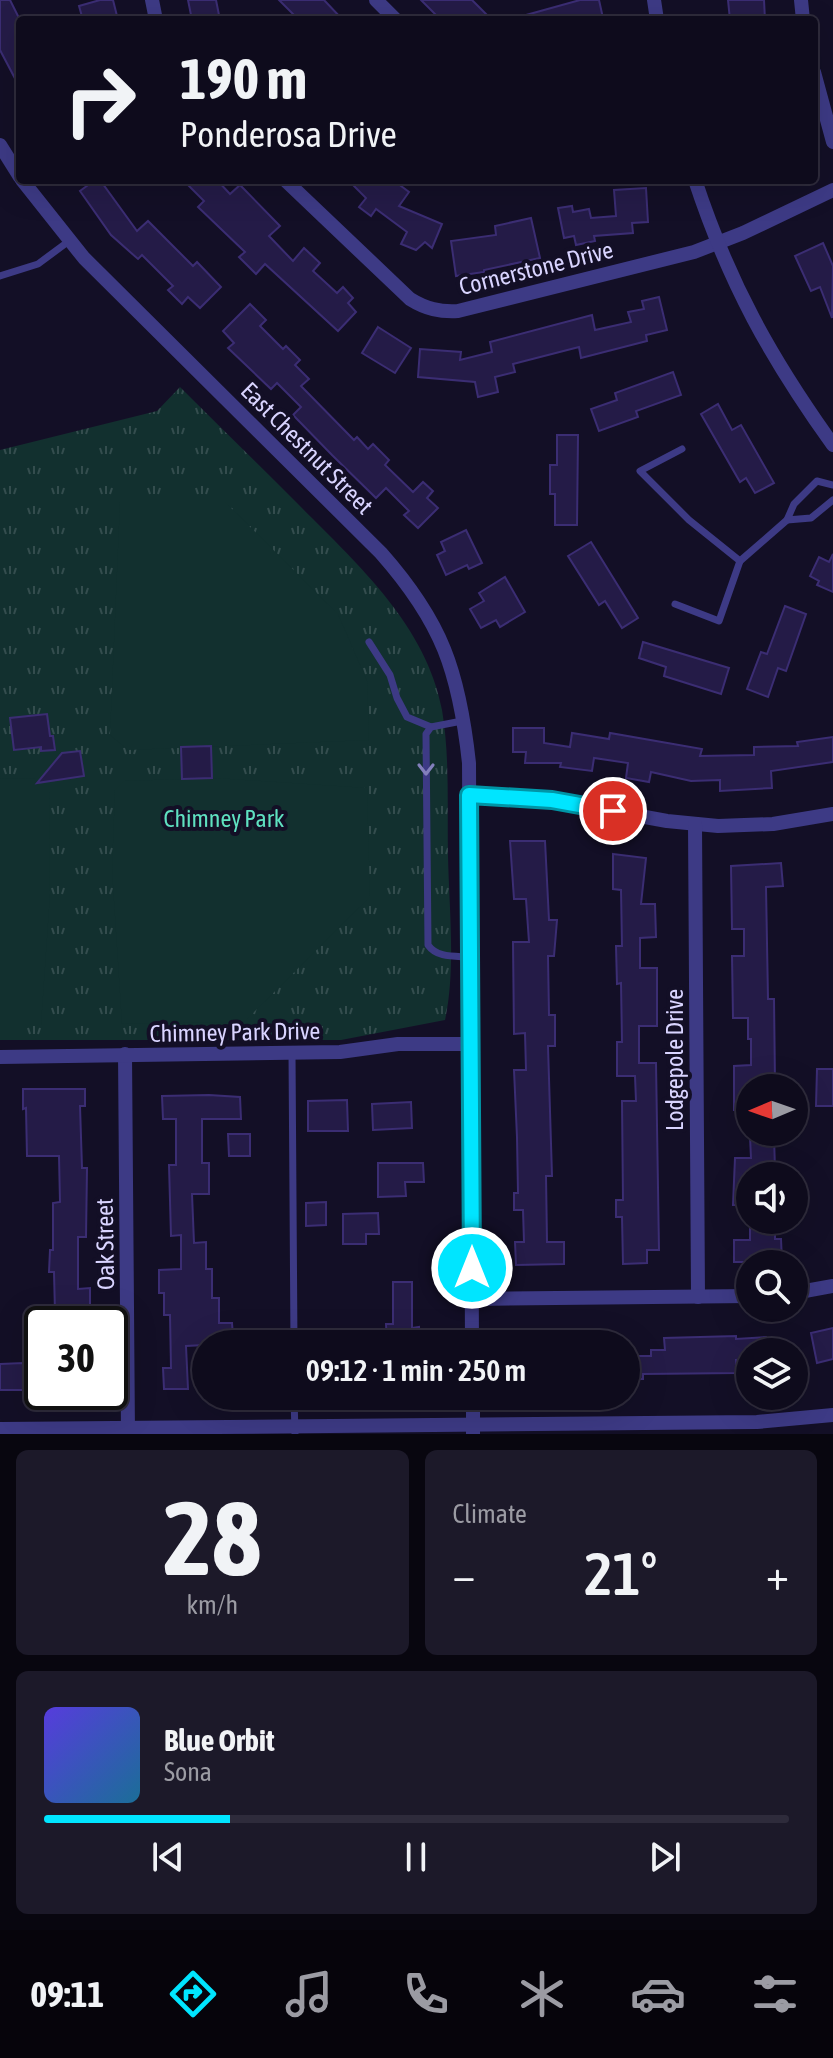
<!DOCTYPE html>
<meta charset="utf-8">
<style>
body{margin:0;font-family:"Asap Condensed",sans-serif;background:#1c1929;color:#f1f3f6;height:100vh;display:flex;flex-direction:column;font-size:30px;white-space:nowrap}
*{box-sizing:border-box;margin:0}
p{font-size:26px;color:#9b9ba3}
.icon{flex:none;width:44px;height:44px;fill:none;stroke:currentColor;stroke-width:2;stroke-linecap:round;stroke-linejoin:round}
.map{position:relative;height:1434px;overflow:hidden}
.details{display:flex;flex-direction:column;gap:16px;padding:16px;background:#08060f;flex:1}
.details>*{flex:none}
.guide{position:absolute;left:16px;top:16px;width:802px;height:168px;border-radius:8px;box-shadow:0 8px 32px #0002,0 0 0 2px #2e2b3b;background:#0e0b1c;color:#f1f3f6;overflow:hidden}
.needle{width:52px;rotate:268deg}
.tools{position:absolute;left:736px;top:1074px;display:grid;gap:16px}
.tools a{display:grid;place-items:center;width:72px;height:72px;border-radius:50%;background:#0e0b1c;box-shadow:0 8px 32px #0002,0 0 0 2px #2e2b3b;font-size:40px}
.speed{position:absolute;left:24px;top:1306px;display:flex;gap:16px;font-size:40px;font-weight:700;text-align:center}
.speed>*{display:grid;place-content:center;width:104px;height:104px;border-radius:50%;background:#0e0b1c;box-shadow:0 8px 32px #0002,0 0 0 2px #2e2b3b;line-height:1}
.speed .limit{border:4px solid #111;border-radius:12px;background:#fff;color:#111}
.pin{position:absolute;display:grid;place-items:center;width:68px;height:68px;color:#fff;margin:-34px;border:4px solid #fff;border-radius:50%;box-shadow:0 2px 8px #0007}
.me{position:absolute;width:88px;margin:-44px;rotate:0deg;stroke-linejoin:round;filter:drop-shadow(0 0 6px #0008)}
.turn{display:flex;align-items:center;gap:28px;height:168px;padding:0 32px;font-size:36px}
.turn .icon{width:104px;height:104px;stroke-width:2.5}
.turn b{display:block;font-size:56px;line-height:68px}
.big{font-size:60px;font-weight:600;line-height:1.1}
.details .widget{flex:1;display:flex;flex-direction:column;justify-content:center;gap:12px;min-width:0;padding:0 28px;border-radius:12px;background:#1c1929}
.details .dial{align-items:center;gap:0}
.dial b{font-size:104px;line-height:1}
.song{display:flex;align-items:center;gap:24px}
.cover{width:96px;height:96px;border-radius:12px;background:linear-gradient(135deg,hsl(250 70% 55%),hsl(200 70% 35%))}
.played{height:8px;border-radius:4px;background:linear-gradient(90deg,#00e5ff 25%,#2e2b3b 25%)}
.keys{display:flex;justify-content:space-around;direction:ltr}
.heat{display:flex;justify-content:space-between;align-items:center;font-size:44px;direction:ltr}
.details .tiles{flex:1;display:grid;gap:16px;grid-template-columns:1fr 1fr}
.widget:last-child{grid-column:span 2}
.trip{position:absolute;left:192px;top:1330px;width:448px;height:80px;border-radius:40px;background:#0e0b1c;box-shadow:0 8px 32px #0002,0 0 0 2px #2e2b3b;font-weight:600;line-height:80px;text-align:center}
.tab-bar{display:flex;height:128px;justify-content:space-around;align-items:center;background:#06040b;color:#9b9ba3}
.tab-bar .icon{width:56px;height:56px}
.tab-bar .selected{color:#00e5ff}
.tab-bar b{font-size:36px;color:#f1f3f6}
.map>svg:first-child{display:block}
.park{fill:url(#park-tufts)}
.pitch{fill:#12302f}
.building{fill:#241b47;stroke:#3b2d73;stroke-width:2}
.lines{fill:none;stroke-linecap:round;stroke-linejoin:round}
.service{stroke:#3d3a85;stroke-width:7}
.minor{stroke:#3d3a85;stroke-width:14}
.oneway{stroke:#837fbc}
.route-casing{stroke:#0095a6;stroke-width:20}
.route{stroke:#00e5ff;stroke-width:14}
.labels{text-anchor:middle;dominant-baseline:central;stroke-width:8;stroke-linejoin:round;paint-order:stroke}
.street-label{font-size:24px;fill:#d9d4ff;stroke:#130f26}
.park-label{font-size:24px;fill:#5fe0c0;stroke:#130f26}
</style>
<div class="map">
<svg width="833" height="1434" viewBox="0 0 833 1434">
<defs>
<pattern id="park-tufts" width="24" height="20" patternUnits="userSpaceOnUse" patternTransform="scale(2)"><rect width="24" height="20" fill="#12302f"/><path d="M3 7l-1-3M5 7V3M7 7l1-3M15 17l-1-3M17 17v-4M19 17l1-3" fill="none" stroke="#344d4e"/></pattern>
</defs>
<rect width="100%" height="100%" fill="#130f26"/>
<path class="park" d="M180,387C219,426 258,464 297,503C355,562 426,624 442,710C450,757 447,808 448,856C449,908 456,969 445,1020L341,1040H0V450L157,411Z"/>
<g class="pitch">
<polygon points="120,502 225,502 338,614 367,681 369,740 128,750 110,735"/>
<polygon points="0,778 37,779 49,789 50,894 41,1025 0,1025"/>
<polygon points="215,778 367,788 370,897 244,1022 122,1024 112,870 115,790 124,781"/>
</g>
<g class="building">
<polygon points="0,0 10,0 20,20 20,88 0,50"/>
<polygon points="100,0 113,0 118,20 83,20 79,6"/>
<polygon points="188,0 216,0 220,20 192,20"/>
<polygon points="279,0 324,0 343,20 299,20"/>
<polygon points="421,0 472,0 492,20 441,20"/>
<polygon points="580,0 599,0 603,18 527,20 526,15"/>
<polygon points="728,0 764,0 765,20 730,20"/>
<polygon points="95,180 100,180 137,231 148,221 193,266 197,262 221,287 200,308 188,297 182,304 168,290 173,286 142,255 138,259 111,235 80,191"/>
<polygon points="183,180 217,180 230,194 240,185 280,226 269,236 293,261 304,248 320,263 313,271 337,293 343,287 353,298 348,303 356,312 338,331 265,264 256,274 239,257 245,252 198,207 204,201"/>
<polygon points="348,180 393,180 409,192 399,206 442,224 432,248 425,242 416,250 401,244 407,232 376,209 371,216 359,207 366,198"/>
<polygon points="646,188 648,222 632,223 633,233 594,236 595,241 576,245 574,236 564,238 558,208 572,206 573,212 589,209 591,218 616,216 614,190"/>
<polygon points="531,218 540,258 484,270 484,272 456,276 451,241 496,235 495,226"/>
<polygon points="823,243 833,266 832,318 820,287 811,291 795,256"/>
<polygon points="659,297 667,330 646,335 647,341 581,358 579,347 513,364 515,372 495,377 498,392 478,397 475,382 418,377 420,349 461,352 460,360 492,352 490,342 592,315 595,330 631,322 628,312 644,309 642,301"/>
<polygon points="250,304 266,320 260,326 283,349 286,346 300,360 295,365 309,379 301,386 354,440 357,437 368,449 373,444 389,460 385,465 413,492 423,482 433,491 427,498 438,508 418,528 404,515 409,511 386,488 376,498 332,455 293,415 301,407 277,383 271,389 228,348 234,343 223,331"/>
<polygon points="378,327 411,348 395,373 362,353"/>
<polygon points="673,372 681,395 636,411 638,417 599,431 591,409 617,400 615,393"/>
<polygon points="718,404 732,430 741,425 774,483 755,493 746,478 740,482 701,414"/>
<polygon points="557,435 578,435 577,525 555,525 555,494 550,494 550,465 557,465"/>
<polygon points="466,530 482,563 469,569 467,565 446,575 437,555 445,551 441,542"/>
<polygon points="591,542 638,618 622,628 605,601 599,605 568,556"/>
<polygon points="833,554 833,592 817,585 819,581 810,576 819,557 829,562"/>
<polygon points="505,577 525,612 500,627 496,620 481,628 470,609 484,601 479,593"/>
<polygon points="785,606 806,614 786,671 778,668 768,697 747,689 761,652 767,654"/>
<polygon points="643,642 729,668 721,694 664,676 666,667 639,658"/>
<polygon points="47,714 50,736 53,736 55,750 41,751 41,747 14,750 10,718"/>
<polygon points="513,728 544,728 544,743 570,747 572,733 609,739 610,733 702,749 700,756 754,755 754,747 798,746 797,742 833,737 833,762 771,771 772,788 720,791 720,780 691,781 651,772 649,782 626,778 628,763 594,758 592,771 560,767 561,763 525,763 526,752 513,752"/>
<polygon points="211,746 212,778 182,779 181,747"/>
<polygon points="80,751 84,776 37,783 62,753"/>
<polygon points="510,841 545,841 549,920 557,920 554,956 548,956 549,1015 555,1015 555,1046 548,1046 552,1176 546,1176 547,1242 564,1242 564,1264 516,1265 515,1242 524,1242 523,1210 514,1210 514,1193 518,1193 517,1137 514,1070 526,1070 525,1033 514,1034 513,942 529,942 526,899 514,899"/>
<polygon points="613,854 646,858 641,904 655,904 656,937 640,938 640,968 657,968 657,1026 639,1026 639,1063 656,1063 659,1250 647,1250 647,1263 623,1264 622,1217 616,1217 616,1200 623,1200 622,1101 636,1101 635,1076 617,1076 617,1042 622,1042 621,983 617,984 616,946 622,946 621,890 613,889"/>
<polygon points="781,863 783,886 766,887 768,999 774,999 775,1083 750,1083 750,1110 734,1110 734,1066 751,1065 751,1039 748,1039 748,1018 733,1018 732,956 744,956 744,929 732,929 731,866"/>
<polygon points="817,1069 833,1069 833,1106 816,1106"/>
<polygon points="23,1089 85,1089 85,1106 80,1106 82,1168 87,1168 86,1237 78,1237 78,1289 90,1288 90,1312 55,1312 54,1272 49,1272 50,1250 53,1250 53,1203 60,1202 59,1156 27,1156 26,1108 23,1109"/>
<polygon points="209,1095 240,1097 241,1119 202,1119 202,1163 209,1163 209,1194 192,1194 194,1243 206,1242 206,1269 212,1269 212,1298 219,1298 219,1323 232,1323 233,1337 224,1337 224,1344 186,1346 188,1389 164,1389 163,1368 171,1368 170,1315 164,1315 164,1293 159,1293 159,1270 181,1269 181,1235 171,1236 169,1165 176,1165 176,1119 163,1119 162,1096"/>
<polygon points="347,1100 348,1131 308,1131 308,1101"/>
<polygon points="411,1102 412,1128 373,1130 372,1104"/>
<polygon points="228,1134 250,1134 250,1156 229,1156"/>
<polygon points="774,1136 775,1170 754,1171 754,1176 750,1176 750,1205 733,1205 735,1158 751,1158 750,1137"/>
<polygon points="378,1163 423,1163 424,1182 405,1182 406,1196 378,1197"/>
<polygon points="326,1202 326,1225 306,1226 306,1203"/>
<polygon points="378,1213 379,1234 366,1234 366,1244 343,1244 343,1214"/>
<polygon points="750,1220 775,1220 775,1239 781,1239 782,1262 734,1262 734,1240 750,1240"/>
<polygon points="393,1282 412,1282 412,1328 419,1327 420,1344 387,1344 386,1324 393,1324"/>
<polygon points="833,1328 833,1359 817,1363 811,1333"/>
<polygon points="736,1336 736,1339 766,1337 767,1352 750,1352 750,1359 736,1360 737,1373 643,1374 643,1379 626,1379 626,1356 651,1356 651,1350 665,1350 664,1338"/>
<polygon points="23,1363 24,1390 0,1390 0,1364"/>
</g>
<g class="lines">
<g class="service">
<polyline points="0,276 38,264 69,241"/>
<polyline points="682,449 640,471 689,520 740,561 787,520"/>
<polyline points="833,485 817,481 794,504 787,520 811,518 833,500"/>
<polyline points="675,604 719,621 740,561"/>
<polyline points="369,642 390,675 397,698 407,717 431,727"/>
<path d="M462,721L431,727L426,734L428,945C437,958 454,956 469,957"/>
<polyline points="292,1053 294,1344"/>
<polyline points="294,1396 295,1434"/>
</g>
<g class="minor">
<polyline points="152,0 156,20"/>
<polyline points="376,0 396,20"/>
<polyline points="654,0 657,20"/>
<polyline points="801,0 803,20"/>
<polyline points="814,72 833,142"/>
<polyline points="0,145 20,177"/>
<path d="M22,180L84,258L381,553C442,622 459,671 469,763L472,1344"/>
<path d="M285,180L410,299C426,309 440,312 458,311L694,252L743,233L833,190"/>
<path d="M695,180C729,283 770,357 833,445"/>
<polyline points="469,795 552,800 667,821 718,826 773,824 833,814"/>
<polyline points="695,824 698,1297"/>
<polyline points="125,1054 128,1434"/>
<polyline points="0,1057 340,1052 398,1044 470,1044"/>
<polyline points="794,1293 833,1286"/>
<polyline points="472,1299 750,1296"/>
<polyline points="473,1396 473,1434"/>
<polyline points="0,1429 757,1422 833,1415"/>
</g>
</g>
<defs><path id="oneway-chevron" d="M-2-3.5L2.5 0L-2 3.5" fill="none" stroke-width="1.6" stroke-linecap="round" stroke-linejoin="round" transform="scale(2)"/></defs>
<use class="oneway" href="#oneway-chevron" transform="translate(426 769) rotate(90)"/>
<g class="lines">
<defs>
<polyline id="route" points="472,1268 469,795 552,800 613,811"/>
</defs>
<use href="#route" class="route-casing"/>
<use href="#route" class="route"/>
</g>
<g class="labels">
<g class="street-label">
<text transform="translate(536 268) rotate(-14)">Cornerstone Drive</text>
<text transform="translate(307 448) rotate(45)">East Chestnut Street</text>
<text transform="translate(235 1032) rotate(-1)">Chimney Park Drive</text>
<text transform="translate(674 1060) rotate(-90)">Lodgepole Drive</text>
<text transform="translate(105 1244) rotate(-91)">Oak Street</text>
</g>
<g class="park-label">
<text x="224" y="818">Chimney Park</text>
</g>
</g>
</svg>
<div class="tools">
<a><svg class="needle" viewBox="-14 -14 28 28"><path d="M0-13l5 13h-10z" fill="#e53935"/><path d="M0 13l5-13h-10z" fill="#9b9ba3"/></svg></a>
<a><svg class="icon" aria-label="sound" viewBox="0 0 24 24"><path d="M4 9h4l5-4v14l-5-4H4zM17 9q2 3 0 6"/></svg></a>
<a><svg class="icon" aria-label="search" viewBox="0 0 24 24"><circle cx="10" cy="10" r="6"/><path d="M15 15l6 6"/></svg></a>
<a><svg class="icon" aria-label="layers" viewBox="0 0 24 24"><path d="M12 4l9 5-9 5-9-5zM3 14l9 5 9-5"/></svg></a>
</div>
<div class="speed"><div class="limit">30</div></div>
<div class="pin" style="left:613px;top:811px;background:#d93025"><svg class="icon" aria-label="arrive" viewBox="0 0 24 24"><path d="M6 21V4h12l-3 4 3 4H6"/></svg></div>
<svg class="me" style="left:472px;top:1268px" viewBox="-20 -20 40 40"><circle r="17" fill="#00e5ff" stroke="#fff" stroke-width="3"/><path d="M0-11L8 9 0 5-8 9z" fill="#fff"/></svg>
<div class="trip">09:12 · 1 min · 250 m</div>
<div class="guide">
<div class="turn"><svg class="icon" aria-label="right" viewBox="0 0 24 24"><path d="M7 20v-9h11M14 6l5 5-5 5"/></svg><div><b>190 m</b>Ponderosa Drive</div></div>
</div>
</div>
<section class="details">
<div class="tiles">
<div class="widget dial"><b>28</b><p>km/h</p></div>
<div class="widget"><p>Climate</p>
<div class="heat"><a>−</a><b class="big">21°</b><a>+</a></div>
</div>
<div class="widget">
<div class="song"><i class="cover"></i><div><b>Blue Orbit</b><p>Sona</p></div></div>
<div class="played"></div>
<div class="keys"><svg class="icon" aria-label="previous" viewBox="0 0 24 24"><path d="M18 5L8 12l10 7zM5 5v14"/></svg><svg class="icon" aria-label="pause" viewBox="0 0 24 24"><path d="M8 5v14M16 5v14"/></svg><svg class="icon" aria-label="next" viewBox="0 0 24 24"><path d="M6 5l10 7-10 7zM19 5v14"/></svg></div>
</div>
</div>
</section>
<nav class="tab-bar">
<b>09:11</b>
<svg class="icon selected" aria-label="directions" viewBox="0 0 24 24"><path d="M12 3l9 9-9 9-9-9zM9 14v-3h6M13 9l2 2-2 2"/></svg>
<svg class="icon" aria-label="music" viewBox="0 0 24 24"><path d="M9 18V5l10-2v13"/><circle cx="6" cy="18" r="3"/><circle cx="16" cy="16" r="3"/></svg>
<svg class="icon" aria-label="phone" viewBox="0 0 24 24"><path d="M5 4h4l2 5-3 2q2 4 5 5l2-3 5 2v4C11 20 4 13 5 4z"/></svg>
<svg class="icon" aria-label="climate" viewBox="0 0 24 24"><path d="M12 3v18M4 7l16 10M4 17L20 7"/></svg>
<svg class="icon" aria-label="car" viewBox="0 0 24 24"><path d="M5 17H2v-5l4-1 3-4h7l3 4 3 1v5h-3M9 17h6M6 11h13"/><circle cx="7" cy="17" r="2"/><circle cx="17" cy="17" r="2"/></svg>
<svg class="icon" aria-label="filters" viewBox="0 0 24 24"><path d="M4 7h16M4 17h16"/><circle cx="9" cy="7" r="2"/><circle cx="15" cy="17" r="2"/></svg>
</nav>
